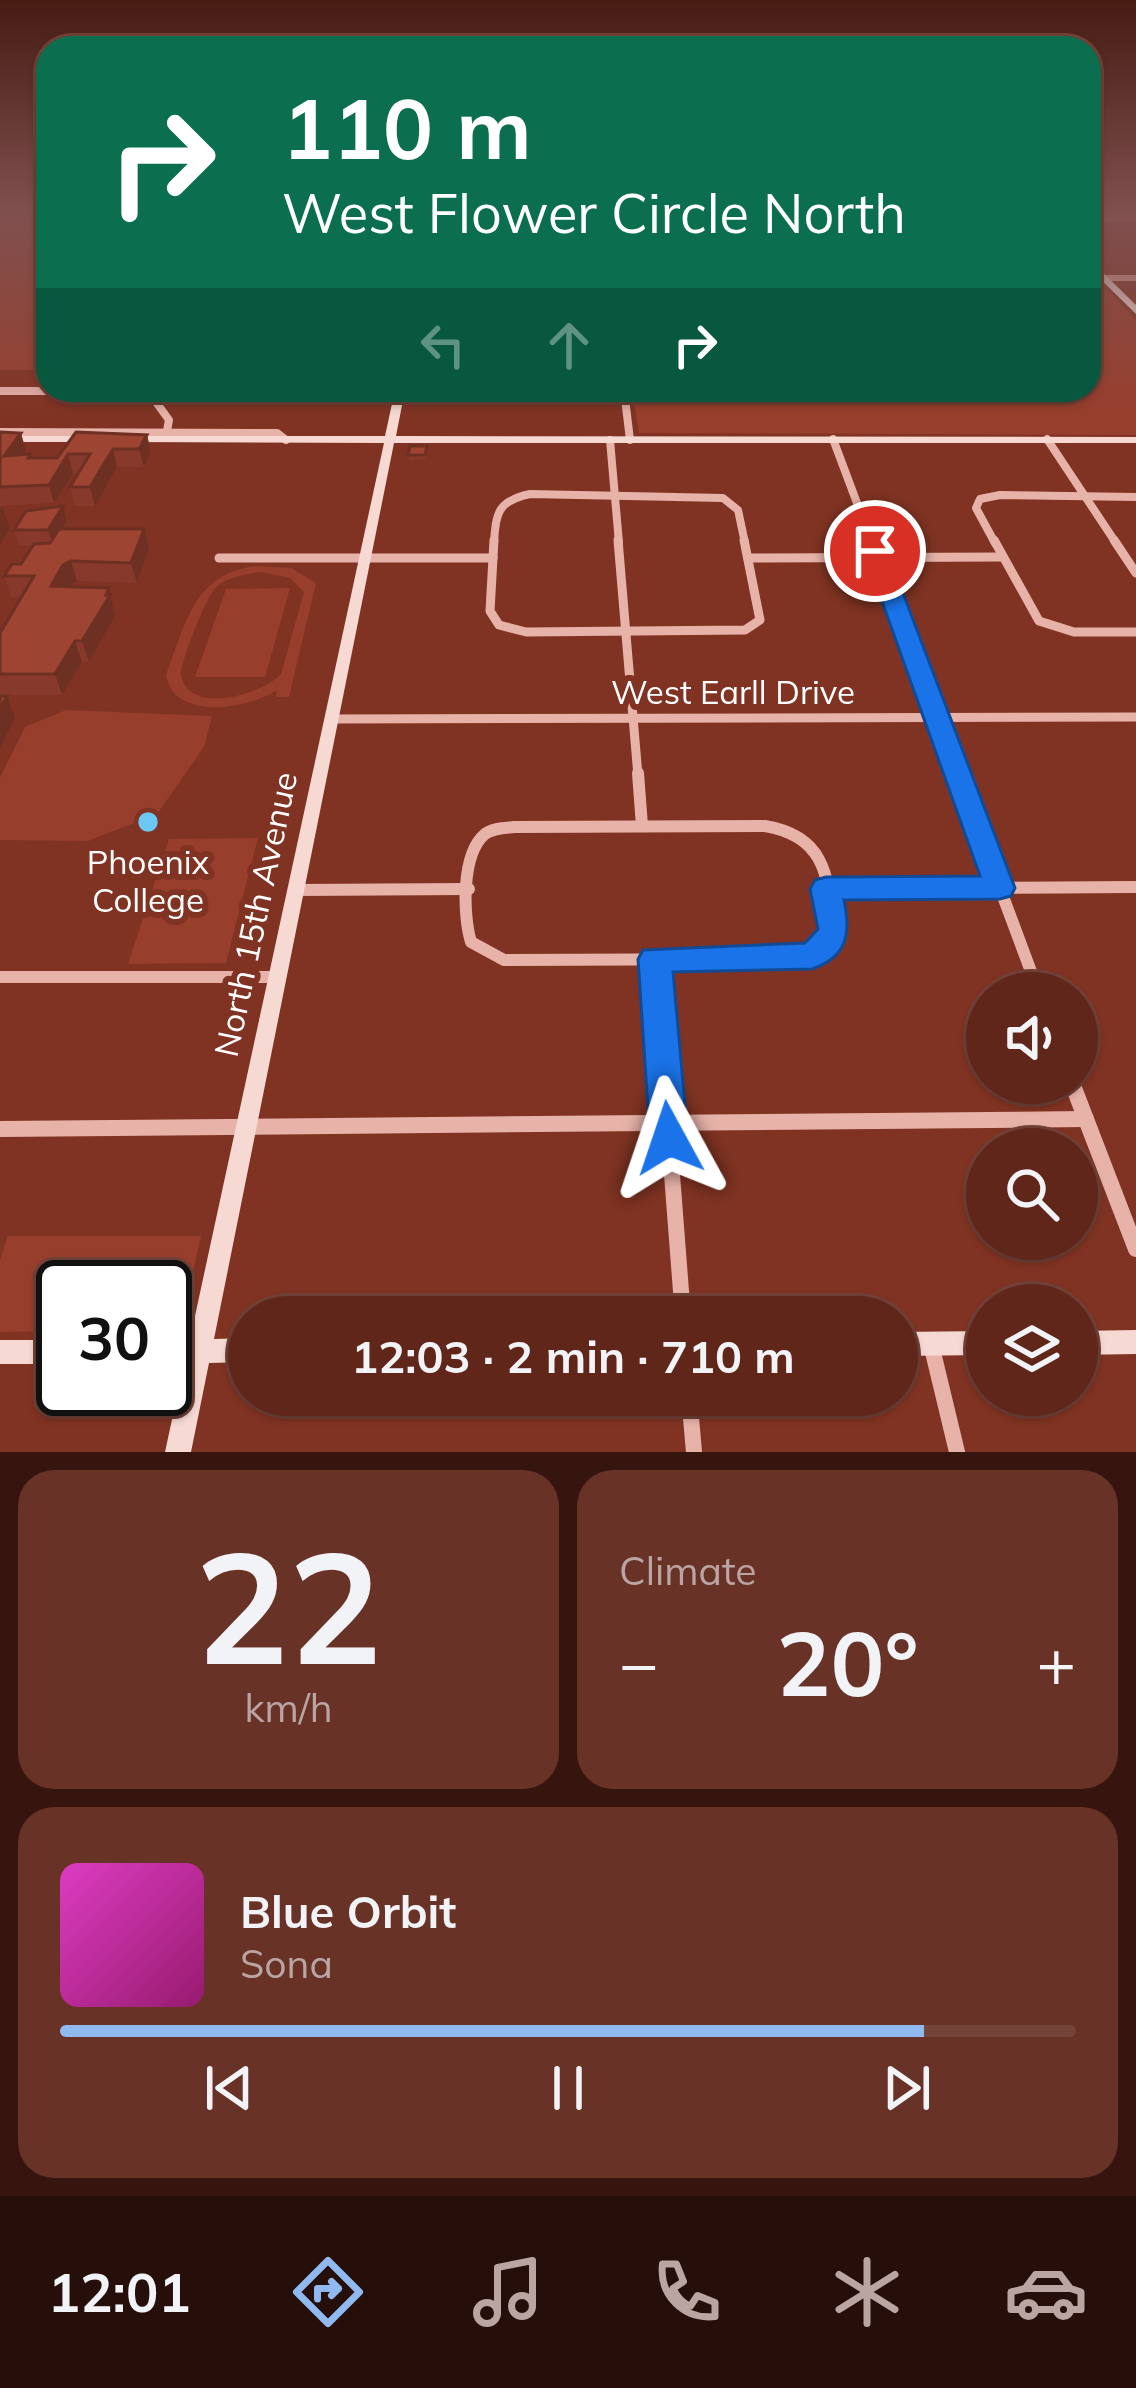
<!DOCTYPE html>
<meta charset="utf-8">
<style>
body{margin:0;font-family:Mulish,sans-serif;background:#693227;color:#f1f3f6;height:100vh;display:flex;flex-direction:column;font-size:45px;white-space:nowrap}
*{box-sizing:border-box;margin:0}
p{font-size:39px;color:#baa5a2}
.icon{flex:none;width:66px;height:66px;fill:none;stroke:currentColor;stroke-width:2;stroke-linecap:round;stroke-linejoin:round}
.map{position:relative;height:1452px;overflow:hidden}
.details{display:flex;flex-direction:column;gap:18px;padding:18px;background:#35150e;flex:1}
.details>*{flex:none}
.hud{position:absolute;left:36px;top:36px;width:1065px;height:366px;border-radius:36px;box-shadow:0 3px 9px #0004,0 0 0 3px #744339;background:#0b6e4f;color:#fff;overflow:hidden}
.tools{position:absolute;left:966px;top:972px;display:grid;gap:24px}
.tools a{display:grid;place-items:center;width:132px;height:132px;border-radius:50%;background:#60261a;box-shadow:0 3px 9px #0004,0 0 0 3px #744339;font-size:60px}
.speed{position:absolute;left:36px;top:1260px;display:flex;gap:24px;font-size:60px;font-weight:700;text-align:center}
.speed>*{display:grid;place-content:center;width:156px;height:156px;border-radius:50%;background:#60261a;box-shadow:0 3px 9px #0004,0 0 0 3px #744339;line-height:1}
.speed .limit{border:6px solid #111;border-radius:18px;background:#fff;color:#111}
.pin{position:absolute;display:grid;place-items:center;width:102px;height:102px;color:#fff;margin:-51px;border:6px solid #fff;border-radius:50%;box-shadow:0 3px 12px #0007}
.me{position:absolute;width:132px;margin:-66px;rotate:355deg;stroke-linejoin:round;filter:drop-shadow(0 0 9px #0008)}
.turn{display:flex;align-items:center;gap:42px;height:252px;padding:0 48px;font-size:54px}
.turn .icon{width:156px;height:156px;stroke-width:2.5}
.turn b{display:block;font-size:84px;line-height:102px}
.lanes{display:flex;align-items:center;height:114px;padding:0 48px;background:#0003;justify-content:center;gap:60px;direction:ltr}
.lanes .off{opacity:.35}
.big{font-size:90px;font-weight:700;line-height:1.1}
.details .card{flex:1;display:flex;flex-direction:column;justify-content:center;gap:18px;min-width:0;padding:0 42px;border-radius:36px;background:#693227}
.details .dial{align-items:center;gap:0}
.dial b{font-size:156px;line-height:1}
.song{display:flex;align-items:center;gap:36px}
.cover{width:144px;height:144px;border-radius:18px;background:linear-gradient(135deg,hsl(310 70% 55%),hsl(320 70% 35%))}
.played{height:12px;border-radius:6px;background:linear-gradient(90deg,#90b9f0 85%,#744339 85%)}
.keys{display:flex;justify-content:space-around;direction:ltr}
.heat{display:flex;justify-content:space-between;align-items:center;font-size:66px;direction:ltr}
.details .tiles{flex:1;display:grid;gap:18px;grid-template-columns:1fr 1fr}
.card:last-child{grid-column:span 2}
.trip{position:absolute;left:228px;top:1296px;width:690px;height:120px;border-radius:60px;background:#60261a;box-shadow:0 3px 9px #0004,0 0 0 3px #744339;font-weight:700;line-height:120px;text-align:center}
.tabs{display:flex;height:192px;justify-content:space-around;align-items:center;background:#260f0a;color:#baa5a2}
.tabs .icon{width:84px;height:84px}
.tabs .current{color:#90b9f0}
.tabs b{font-size:54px;color:#f1f3f6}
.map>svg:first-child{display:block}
.green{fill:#983e2c;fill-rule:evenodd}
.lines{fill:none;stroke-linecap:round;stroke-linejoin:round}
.street-far4{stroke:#e7b3a9;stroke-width:6}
.street-far3{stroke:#e7b3a9;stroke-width:8}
.street-far2{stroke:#e7b3a9;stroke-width:9}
.street-far1{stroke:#e7b3a9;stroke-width:12}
.street{stroke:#e7b3a9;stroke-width:16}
.secondary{fill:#f6d9d3;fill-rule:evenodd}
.primary{fill:#fdefea;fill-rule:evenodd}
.wall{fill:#873a2b}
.shaded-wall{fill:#6e3023}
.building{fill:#9d4432;stroke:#6e3023;stroke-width:3}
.route{fill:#1a73e8;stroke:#114b97;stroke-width:3}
.poi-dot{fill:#6bc7f3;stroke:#803322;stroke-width:4.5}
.labels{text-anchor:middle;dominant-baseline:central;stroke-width:12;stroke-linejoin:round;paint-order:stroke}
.street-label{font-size:33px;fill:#fff;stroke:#803322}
.poi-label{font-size:33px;fill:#fff;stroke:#803322}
</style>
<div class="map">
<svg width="1136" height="1452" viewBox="0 0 1136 1452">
<rect width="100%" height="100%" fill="#803322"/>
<g class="green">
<rect x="0" y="215" width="48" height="155"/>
<polygon points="1089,279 1097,279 1136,320 1136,435 639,433 632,390 1089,390"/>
<path d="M254,566L291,568L316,583L289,697H276L277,690C249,709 174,722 166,675C186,624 192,576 254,566ZM261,572L290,578L304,592L281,674C263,694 190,716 181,676C179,665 207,595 216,587C227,577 247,574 261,572Z"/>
<polygon points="290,588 265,677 195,677 226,589"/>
<polygon points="66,710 212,716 204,747 157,814 88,841 0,840 0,777 25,727"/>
<polygon points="258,838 226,963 128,964 169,839"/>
<polygon points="8,1236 201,1236 183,1317 175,1328 165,1331 165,1287 63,1287 63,1331 0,1332 0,1260"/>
</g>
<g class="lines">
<g class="street-far4">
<polyline points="1089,218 1136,218"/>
<polyline points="1105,278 1136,278"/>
</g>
<g class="street-far3">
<polyline points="624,390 630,440"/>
<polyline points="0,391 624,391"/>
<polyline points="160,391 156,402 169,420 166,436"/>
<polyline points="0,432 277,433 286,440"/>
<polyline points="833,439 872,543"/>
<polyline points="1047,439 1116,543"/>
<polyline points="610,440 619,543"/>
<path d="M494,543C496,512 498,501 530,494L723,498L738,510L745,543"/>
<polyline points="995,543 976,508 980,499 1000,495 1136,497"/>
</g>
<g class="street-far2">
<polyline points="494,540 490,611 499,625 526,632 745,630 760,620 744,540"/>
<polyline points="618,540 638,776"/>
<polyline points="871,540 958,776"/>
<polyline points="994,540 1039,621 1074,632 1136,632"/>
<polyline points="1114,540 1136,573"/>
<polyline points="219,558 493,558"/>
<polyline points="749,558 1001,557"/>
<polyline points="331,719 1136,717"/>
</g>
<g class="street-far1">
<polyline points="638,773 642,826"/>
<polyline points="957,773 1039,993"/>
<path d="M765,826C826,836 828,877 834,929L823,949L793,959L504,960L471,942C463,916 461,854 485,834C493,828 504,828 514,827Z"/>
<polyline points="826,889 1136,887"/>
<polyline points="294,890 469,889"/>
<polyline points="655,959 664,1074"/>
<polyline points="0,977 274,977"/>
</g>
<g class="street">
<polyline points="664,1071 683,1317"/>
<polyline points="1072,1083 1136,1249"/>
<polyline points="0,1129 1086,1119"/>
<polyline points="931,1344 957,1452"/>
<polyline points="689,1395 694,1452"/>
</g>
<g class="secondary">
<polygon points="395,390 405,390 396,436 1136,437 1136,443 394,443 214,1339 249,1338 249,1362 209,1363 191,1452 165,1452 184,1364 165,1364 165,1340 190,1339 384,443 129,442 124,439 129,436 385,436"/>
<polygon points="0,436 87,436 92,439 87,442 0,442"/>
<polygon points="1136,1330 1136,1354 1077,1355 1077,1331"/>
<polygon points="987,1331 987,1355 897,1356 897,1332"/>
<rect x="0" y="1340" width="63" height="24"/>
</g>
<polygon class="primary" points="1089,259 1136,305 1136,314 1089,268"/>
</g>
<g class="wall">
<polygon points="0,432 26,451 24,454 32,458 57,458 147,435 151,453 144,467 117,467 95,506 75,506 70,487 79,473 73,473 54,503 0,506"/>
<polygon points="427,446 426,459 409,460 408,455"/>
<polygon points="63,506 67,521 62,529 149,548 137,583 77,581 69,586 109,588 115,616 89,662 82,662 62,695 0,695 0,633 22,597 11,597 4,576 21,564 33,545 19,545 14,530"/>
</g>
<g class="shaded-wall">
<polygon points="21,433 26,451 10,475 4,456"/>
<polygon points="147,435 151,453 144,467 139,449"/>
<polygon points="113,449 117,467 95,506 90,487"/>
<polygon points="68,454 73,473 54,503 49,485"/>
<polygon points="2,506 10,529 0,545 0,509"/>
<polygon points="63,506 67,521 53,545 48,530"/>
<polygon points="144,529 149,548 137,583 131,563"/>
<polygon points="71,561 77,581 69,586 58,607 51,586 63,565"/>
<polygon points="109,588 115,616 89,662 82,641"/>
<polygon points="75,641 82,662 62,695 55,674"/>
<polygon points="7,696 15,718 0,748 0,710"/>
</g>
<g class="building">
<polygon points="0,432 21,433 4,456 30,454 28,458 57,458 76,432 147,435 139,449 113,449 90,487 70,487 90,454 68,454 49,485 0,487"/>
<polygon points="410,446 427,446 425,455 408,455"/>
<polygon points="63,506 48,530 14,530 26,511"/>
<polygon points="59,529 144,529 131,563 71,561 63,565 51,586 109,588 106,595 110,595 82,641 75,641 55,674 0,674 0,633 34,576 4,576 12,564 21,564 34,544 50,543"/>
<polygon points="0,696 7,696 0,710"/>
</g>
<linearGradient id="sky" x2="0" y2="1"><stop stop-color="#461c13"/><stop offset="0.51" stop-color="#80504f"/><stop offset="1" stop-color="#80504f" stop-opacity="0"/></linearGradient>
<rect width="1136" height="418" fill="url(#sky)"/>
<path class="route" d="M875,545L887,551L1015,888L1011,896L1000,899L844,900C851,933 848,957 812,969L673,972L688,1138L683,1150L669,1155L656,1150L650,1138L638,959L643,950L805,943L818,929L810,889L815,880L826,877L980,876L864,551Z"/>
<circle class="poi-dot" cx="148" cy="822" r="12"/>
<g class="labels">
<g class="street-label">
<text x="733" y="691">West Earll Drive</text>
<text transform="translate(255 914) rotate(-78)">North 15th Avenue</text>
</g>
<g class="poi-label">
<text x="148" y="861">Phoenix<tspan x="148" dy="38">College</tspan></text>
</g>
</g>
</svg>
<div class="tools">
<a><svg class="icon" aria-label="sound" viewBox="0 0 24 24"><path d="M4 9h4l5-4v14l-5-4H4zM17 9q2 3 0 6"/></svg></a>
<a><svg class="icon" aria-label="search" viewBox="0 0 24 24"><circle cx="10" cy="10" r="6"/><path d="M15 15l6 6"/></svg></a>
<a><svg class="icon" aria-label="layers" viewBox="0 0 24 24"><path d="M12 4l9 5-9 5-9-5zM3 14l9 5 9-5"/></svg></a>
</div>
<div class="speed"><div class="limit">30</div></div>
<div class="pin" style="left:875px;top:551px;background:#d93025"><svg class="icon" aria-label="arrive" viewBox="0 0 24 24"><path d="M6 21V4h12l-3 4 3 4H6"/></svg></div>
<svg class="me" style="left:669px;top:1138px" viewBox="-20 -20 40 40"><path d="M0-17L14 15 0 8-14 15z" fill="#1a73e8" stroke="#fff" stroke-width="4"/></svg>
<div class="trip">12:03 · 2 min · 710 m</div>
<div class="hud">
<div class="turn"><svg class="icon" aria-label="right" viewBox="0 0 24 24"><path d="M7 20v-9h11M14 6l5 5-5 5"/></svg><div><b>110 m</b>West Flower Circle North</div></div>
<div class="lanes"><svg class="icon off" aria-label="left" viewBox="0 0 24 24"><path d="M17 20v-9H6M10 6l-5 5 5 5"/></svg><svg class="icon off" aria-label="ahead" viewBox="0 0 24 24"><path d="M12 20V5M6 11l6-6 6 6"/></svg><svg class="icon" aria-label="right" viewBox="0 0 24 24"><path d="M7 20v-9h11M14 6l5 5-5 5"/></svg></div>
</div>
</div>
<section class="details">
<div class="tiles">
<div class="card dial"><b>22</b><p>km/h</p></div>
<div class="card"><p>Climate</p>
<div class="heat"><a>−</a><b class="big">20°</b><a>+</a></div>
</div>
<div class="card">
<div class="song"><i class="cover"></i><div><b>Blue Orbit</b><p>Sona</p></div></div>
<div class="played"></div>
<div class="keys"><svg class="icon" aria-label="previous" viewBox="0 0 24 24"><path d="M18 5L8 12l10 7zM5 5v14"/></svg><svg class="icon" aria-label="pause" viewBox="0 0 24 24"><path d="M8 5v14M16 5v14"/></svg><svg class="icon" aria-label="next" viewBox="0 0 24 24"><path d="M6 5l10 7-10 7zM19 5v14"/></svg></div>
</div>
</div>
</section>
<nav class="tabs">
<b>12:01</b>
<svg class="icon current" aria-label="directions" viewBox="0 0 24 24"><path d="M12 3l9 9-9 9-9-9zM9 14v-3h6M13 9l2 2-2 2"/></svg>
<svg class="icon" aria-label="music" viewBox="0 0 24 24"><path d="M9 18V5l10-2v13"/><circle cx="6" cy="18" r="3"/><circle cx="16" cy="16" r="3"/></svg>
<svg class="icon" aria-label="phone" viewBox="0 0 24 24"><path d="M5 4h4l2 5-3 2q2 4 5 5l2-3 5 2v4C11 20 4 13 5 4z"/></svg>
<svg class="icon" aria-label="climate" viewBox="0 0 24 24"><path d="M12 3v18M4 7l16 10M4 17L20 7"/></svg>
<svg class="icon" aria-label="car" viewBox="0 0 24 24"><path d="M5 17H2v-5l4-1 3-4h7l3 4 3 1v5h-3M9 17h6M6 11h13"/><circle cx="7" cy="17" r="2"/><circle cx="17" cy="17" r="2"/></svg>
</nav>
